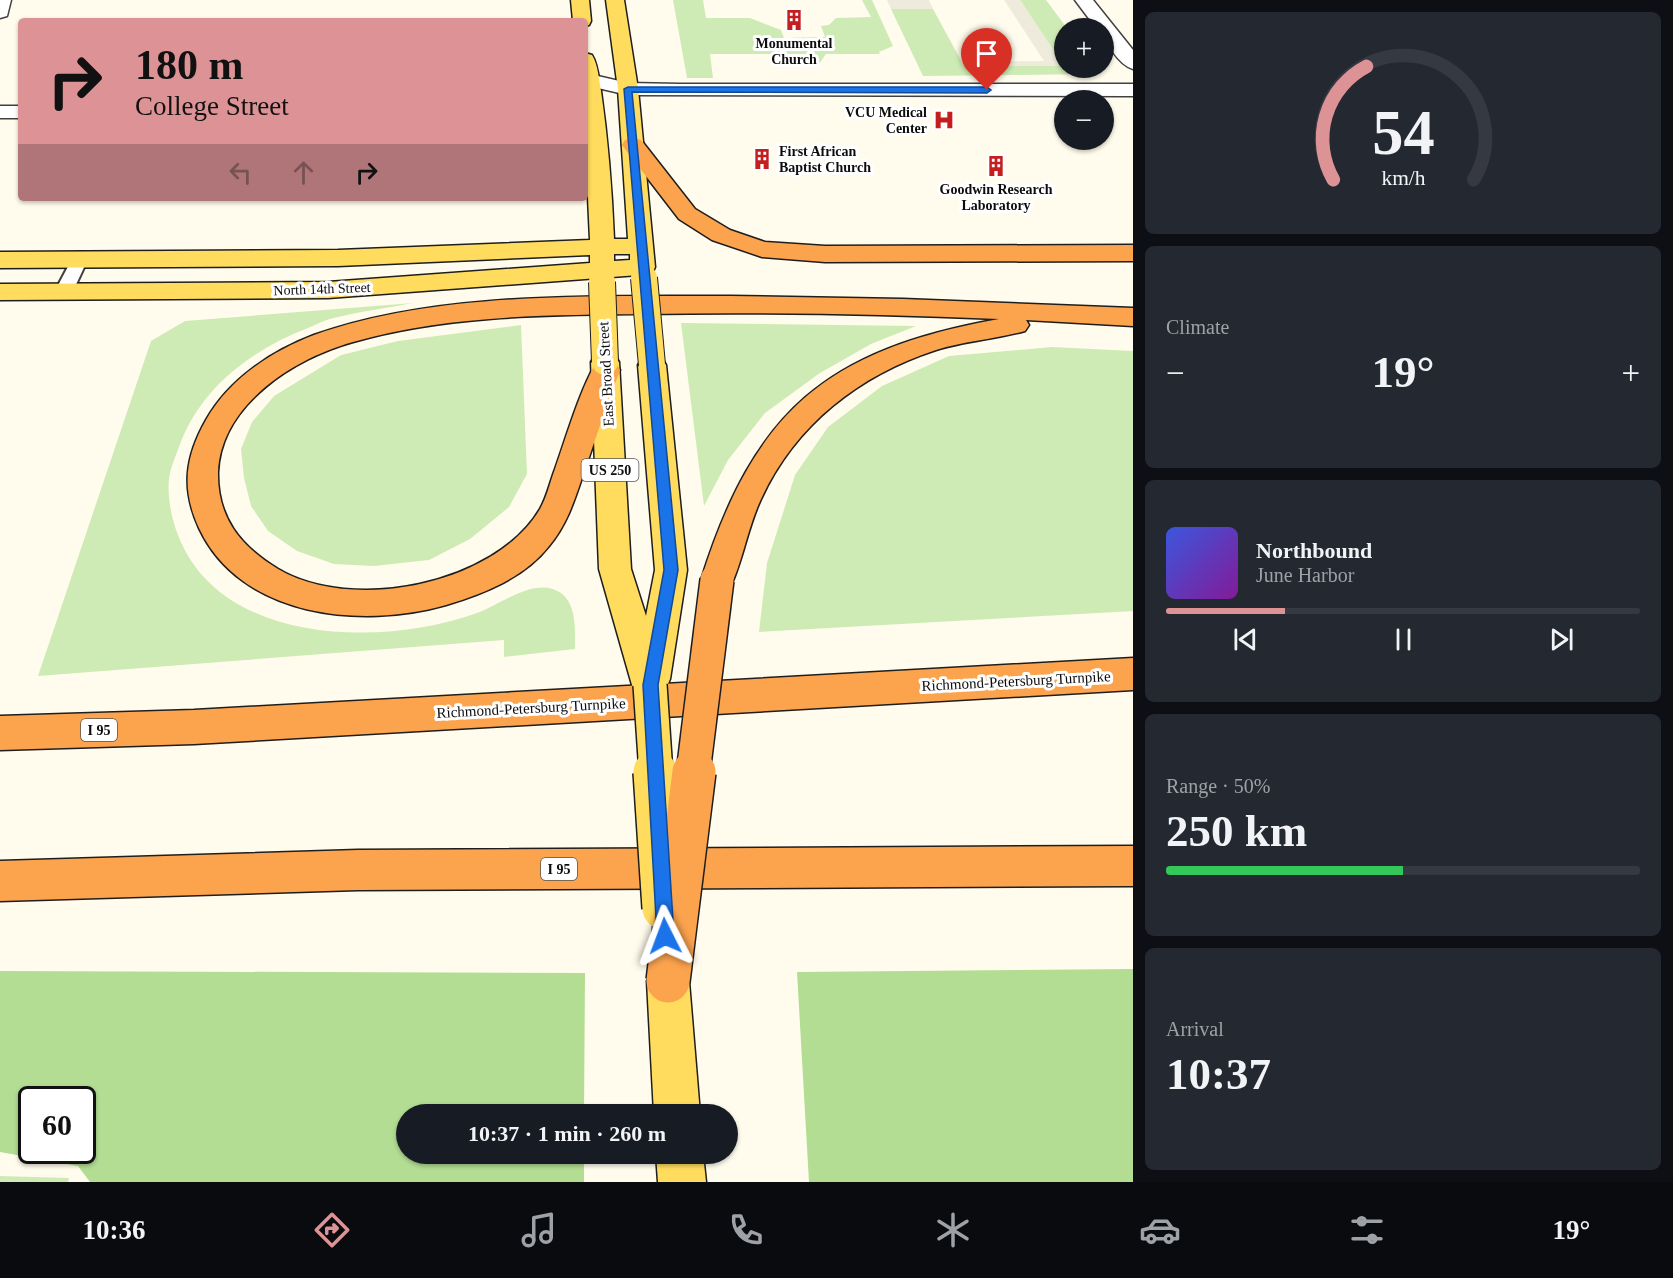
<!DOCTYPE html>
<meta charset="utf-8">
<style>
body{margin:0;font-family:"Times New Roman",serif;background:#242831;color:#f1f3f6;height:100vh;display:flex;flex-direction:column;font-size:22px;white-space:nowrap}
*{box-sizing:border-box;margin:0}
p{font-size:20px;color:#9ea1a6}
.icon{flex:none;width:33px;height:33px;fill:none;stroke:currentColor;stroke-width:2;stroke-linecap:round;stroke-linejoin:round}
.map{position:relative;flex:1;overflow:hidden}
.side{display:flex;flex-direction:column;gap:12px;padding:12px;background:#0d0f14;width:540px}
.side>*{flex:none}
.top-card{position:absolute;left:18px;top:18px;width:570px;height:183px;border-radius:6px;box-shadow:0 2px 4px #0004;background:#dd9396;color:#111;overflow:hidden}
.controls{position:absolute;left:1054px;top:18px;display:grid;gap:12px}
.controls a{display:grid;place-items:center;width:60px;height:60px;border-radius:50%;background:#171b24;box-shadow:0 2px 4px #0004;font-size:30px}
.speed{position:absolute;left:18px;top:1086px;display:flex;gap:12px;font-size:30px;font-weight:700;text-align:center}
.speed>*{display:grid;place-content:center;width:78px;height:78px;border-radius:50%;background:#171b24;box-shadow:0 2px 4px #0004;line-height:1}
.speed .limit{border:3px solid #111;border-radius:9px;background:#fff;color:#111}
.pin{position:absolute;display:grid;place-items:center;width:51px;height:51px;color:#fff;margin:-62px -26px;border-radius:50% 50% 50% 0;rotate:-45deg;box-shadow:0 0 6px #0007}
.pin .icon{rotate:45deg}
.me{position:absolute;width:66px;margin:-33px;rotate:357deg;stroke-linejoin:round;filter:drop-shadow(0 0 4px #0008)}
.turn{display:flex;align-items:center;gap:21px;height:126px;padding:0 18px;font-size:27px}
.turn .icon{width:78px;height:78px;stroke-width:2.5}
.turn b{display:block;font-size:42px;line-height:51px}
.lanes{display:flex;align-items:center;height:57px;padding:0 18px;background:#0003;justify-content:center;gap:30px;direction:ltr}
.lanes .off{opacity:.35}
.big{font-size:45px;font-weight:700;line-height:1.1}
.side .card{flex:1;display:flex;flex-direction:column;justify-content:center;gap:9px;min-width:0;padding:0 21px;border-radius:9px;background:#242831}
.side .dial{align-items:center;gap:0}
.dial svg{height:156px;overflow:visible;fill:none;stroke:#363941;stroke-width:7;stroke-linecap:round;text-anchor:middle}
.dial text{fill:#f1f3f6;stroke:none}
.song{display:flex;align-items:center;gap:18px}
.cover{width:72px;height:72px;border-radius:9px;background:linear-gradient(135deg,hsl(230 70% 55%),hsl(290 70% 35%))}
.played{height:6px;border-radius:3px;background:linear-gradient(90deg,#dd9396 25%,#363941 25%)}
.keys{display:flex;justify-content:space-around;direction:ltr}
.heat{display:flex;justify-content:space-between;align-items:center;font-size:33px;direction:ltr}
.charge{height:9px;border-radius:4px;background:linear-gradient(90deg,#34c759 50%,#363941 0)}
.trip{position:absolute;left:396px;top:1104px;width:342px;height:60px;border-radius:30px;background:#171b24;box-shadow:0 2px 4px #0004;font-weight:700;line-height:60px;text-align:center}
.tabs{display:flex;height:96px;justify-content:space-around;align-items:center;background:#090b0e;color:#9ea1a6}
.tabs .icon{width:42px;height:42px}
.tabs .on{color:#dd9396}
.tabs b{font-size:27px;color:#f1f3f6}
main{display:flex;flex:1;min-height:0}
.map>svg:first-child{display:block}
.green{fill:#cfebb5}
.forest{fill:#b2dd93;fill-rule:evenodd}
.plaza{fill:#efebdc}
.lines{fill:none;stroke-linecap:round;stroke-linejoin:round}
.service-casing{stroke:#404040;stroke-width:4}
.minor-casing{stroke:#404040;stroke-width:3}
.tertiary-casing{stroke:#404040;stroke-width:3}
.primary-casing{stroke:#1e1e1e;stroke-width:3}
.motorway-casing{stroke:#1e1e1e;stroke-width:3}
.service{fill:#fff;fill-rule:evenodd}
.minor{fill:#fff;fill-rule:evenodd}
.tertiary{fill:#fff;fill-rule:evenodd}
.primary{fill:#ffdc5d;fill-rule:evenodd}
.motorway{fill:#fca34e;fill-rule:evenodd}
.primary-bridge-far2-casing{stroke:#1e1e1e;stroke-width:28;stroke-linecap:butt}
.primary-bridge-far1-casing{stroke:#1e1e1e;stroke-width:36;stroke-linecap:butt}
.primary-bridge-casing{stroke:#1e1e1e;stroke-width:46;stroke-linecap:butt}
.motorway-bridge-far1-casing{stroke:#1e1e1e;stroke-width:36;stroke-linecap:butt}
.motorway-bridge-casing{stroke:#1e1e1e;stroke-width:46;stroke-linecap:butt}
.primary-bridge-far2{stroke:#ffdc5d;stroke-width:26}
.primary-bridge-far1{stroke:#ffdc5d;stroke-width:33}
.primary-bridge{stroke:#ffdc5d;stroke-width:43}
.motorway-bridge-far1{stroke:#fca34e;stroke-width:33}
.motorway-bridge{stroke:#fca34e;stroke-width:43}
.route{fill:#1a73e8;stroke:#114b97;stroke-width:1.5}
.labels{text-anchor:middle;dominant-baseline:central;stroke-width:6;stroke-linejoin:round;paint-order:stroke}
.far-poi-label{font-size:14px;font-weight:bold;fill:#0d0d0d;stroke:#fff}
.far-street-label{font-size:14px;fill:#0d0d0d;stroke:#fff}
.shield{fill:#fff;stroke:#565656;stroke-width:1.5}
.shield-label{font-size:14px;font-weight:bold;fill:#0d0d0d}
.street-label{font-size:15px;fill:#0d0d0d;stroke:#fff}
</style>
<main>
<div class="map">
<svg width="1133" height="1182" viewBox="0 0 1133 1182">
<rect width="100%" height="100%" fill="#fffced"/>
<g class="green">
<polygon points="673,0 703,0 706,18 750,18 781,30 784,38 825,37 821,26 829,25 836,18 871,17 862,0 872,0 893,46 879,52 880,54 826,54 819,64 807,64 803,54 710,54 713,78 687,78"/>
<polygon points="1020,0 1046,0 1067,28 1065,68 1094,68 1099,74 923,76 891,9 933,9 964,66 1063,65"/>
<path d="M413,303C388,308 362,311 338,317C327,319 317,324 308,328C251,350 200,388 179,447C176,455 172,464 170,473C166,491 171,518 178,535C220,646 384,647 477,613C499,605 525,584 549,588C578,594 575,627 575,649L504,657V640L38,676L151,341L185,321Z"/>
<polygon points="681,323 916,326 871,344 820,373 765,413 728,460 704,506"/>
<polygon points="521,325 527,474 509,507 470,539 429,560 374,566 334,564 297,551 268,531 251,506 244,478 241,449 252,422 274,396 341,355 398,341"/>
<polygon points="1052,347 1133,351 1133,611 759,632 767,563 795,475 828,427 882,386 949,356"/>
<polygon points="0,1176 69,1178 68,1182 0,1182"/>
</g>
<g class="forest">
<polygon points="1133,969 1133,1182 809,1182 797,972"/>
<path d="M0,971L585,973L584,1114H406V1154H584V1182H90L78,1166L0,1152ZM32,1100H82V1150H32Z"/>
</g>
<g class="plaza">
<polygon points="887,0 929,0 933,9 891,9"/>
<polygon points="1004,0 1020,0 1064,66 964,66 961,62 1044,61"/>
</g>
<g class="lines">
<defs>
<polygon id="service" points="79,256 85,257 87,261 72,293 69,297 57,297 54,293 71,261 73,257"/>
<g id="minor">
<polygon points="0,0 11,0 7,16 0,18"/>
<rect x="0" y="106" width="21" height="12"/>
</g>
<g id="tertiary">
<path d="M1075,0H1093L1133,50V69C1119,65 1104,42 1104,28H1096Z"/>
<polygon points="589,74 628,83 680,84 1133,84 1133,96 628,95 585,85 585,75"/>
</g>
<g id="primary">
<polygon points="571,0 589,0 591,21 589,25 585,26 585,21 573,21"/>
<path d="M606,0H624L638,89L655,267L652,274L328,298L0,300V284L328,282L590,263V255L338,266L0,268V252L338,250L590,240L585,134V53L592,55C598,64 599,80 601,91C608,140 612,189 614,239H628L618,89ZM614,254H630V260L614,261Z"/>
<polygon points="605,353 615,355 619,362 631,569 646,616 655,570 638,365 642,358 652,356 662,358 666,365 687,570 670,679 663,696 650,701 637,696 632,685 599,569 591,362 595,355"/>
<polygon points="668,960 683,966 689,981 700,1114 654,1114 647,981 653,966"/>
<polygon points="656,1154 703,1154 706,1182 658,1182"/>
</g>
<g id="motorway">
<polygon points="633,138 641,140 695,209 730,230 765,242 825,246 1133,245 1133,261 825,262 762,257 712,240 679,219 622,145 625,140"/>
<path d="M731,296L903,299L1133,308V326L1026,320L1029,325L1025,331C996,339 965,341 936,350C859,375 795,425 761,499C747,529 743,561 729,590L717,594L705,590L701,580C754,411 826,350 999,319C881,314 762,312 643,314C548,315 446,315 353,342C295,358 221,404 218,472C217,517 240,546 278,569C352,613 495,585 540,509C547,497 550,482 555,469C566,438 580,390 596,363L606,360L616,363L620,370C608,402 597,434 586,466C576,495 569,522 549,546C524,578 483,594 446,605C362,629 241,618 199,528C181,489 185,457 206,420C229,379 272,351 314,335C440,290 598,297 731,296Z"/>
<polygon points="1133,658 1133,690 194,744 0,750 0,716 194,710"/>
<polygon points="1133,846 1133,886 358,890 0,901 0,861 358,850"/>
</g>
</defs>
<use href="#service" class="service-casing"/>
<use href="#minor" class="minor-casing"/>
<use href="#tertiary" class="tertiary-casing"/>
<use href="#primary" class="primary-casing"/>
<use href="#motorway" class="motorway-casing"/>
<use href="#service" class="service"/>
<use href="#minor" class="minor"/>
<use href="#tertiary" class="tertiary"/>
<use href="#primary" class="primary"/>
<use href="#motorway" class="motorway"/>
<defs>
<g id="primary-bridge-far2">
<polyline points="644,278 652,365"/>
<polyline points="602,282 605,362"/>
</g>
<polyline id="primary-bridge-far1" points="650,685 656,773"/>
<polyline id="primary-bridge" points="655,772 664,908"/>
<polyline id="motorway-bridge-far1" points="693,773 717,580"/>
<polyline id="motorway-bridge" points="668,981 694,772"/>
</defs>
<use href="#primary-bridge-far2" class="primary-bridge-far2-casing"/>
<use href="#primary-bridge-far1" class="primary-bridge-far1-casing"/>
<use href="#primary-bridge" class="primary-bridge-casing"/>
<use href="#motorway-bridge-far1" class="motorway-bridge-far1-casing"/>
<use href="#motorway-bridge" class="motorway-bridge-casing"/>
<use href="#primary-bridge-far2" class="primary-bridge-far2"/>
<use href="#primary-bridge-far1" class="primary-bridge-far1"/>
<use href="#primary-bridge" class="primary-bridge"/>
<use href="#motorway-bridge-far1" class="motorway-bridge-far1"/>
<use href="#motorway-bridge" class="motorway-bridge"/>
</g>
<polygon class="route" points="628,87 987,87 991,90 987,93 632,92 678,570 658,685 674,936 671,942 665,944 659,942 657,936 643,685 664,570 624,89"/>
<defs>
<symbol id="building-bare" viewBox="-9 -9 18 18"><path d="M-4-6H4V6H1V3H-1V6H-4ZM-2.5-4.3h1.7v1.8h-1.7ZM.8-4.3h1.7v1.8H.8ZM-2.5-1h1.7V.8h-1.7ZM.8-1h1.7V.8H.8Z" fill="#c41e21" stroke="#fff" stroke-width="2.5" paint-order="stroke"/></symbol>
<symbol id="hospital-bare" viewBox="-9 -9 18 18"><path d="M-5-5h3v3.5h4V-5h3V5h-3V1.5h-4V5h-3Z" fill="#c41e21" stroke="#fff" stroke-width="2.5" paint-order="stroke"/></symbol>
</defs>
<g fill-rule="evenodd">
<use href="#building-bare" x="779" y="5" width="30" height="30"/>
<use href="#hospital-bare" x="929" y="105" width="30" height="30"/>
<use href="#building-bare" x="747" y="144" width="30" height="30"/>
<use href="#building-bare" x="981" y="151" width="30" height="30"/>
</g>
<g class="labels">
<g class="far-poi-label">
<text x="794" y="43">Monumental<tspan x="794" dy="16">Church</tspan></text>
<text x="927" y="112" text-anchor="end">VCU Medical<tspan x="927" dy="16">Center</tspan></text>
<text x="779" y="151" text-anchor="start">First African<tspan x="779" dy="16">Baptist Church</tspan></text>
<text x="996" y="189">Goodwin Research<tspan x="996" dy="16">Laboratory</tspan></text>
</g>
<g class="far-street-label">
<text transform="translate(322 289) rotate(-2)">North 14th Street</text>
</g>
<g class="shield">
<rect x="581.5" y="459" width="57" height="22" rx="4.5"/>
<rect x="81" y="719" width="36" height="22" rx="4.5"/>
<rect x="541" y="858" width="36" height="22" rx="4.5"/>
</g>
<g class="shield-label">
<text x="610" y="470">US 250</text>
<text x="99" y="730">I 95</text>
<text x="559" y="869">I 95</text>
</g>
<g class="street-label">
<text transform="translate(606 374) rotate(-93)">East Broad Street</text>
<text transform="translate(1016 681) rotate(-3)">Richmond-Petersburg Turnpike</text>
<text transform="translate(531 708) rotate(-3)">Richmond-Petersburg Turnpike</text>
</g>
</g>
</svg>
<div class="controls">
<a>+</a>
<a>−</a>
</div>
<div class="speed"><div class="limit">60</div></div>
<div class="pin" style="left:987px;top:90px;background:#d93025"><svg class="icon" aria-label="arrive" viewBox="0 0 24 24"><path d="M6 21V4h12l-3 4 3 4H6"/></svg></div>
<svg class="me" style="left:665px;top:936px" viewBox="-20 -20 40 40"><path d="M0-17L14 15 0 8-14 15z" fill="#1a73e8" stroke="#fff" stroke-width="4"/></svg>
<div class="trip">10:37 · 1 min · 260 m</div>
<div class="top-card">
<div class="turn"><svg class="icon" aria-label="right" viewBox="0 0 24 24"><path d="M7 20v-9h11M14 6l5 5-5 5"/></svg><div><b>180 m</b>College Street</div></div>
<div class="lanes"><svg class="icon off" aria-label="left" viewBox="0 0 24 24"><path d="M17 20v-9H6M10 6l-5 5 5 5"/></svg><svg class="icon off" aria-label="ahead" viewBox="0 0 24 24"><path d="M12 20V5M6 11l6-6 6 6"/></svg><svg class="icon" aria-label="right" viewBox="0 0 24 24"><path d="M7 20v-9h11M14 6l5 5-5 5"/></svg></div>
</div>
</div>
<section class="side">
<div class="card dial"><svg viewBox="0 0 100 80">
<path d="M14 69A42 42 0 1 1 86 69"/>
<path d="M14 69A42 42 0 0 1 31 11" stroke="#dd9396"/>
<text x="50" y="56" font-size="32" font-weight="700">54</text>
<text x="50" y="72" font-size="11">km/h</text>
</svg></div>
<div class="card"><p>Climate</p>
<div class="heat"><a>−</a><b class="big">19°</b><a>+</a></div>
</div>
<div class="card">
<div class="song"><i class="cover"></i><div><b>Northbound</b><p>June Harbor</p></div></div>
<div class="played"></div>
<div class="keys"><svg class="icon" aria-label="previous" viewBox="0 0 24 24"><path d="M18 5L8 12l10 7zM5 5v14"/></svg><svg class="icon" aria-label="pause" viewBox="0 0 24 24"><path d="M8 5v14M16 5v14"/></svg><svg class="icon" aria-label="next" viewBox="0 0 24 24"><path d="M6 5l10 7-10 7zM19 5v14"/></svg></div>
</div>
<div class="card"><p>Range · 50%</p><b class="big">250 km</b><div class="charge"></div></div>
<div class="card"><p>Arrival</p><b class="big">10:37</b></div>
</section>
</main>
<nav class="tabs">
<b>10:36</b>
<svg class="icon on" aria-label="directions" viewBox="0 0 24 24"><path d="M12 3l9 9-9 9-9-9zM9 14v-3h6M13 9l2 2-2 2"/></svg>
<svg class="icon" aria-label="music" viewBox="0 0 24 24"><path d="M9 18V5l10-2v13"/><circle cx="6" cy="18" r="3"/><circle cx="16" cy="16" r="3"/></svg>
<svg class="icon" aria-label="phone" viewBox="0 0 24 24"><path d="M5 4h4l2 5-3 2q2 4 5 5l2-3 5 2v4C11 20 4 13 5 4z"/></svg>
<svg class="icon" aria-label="climate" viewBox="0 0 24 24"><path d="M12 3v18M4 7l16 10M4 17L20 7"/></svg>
<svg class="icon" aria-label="car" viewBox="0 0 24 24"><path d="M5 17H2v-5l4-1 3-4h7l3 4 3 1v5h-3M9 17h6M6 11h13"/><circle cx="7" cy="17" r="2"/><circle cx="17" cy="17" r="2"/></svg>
<svg class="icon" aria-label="filters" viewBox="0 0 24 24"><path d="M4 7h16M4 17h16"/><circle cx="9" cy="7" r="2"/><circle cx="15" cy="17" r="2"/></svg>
<b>19°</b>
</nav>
